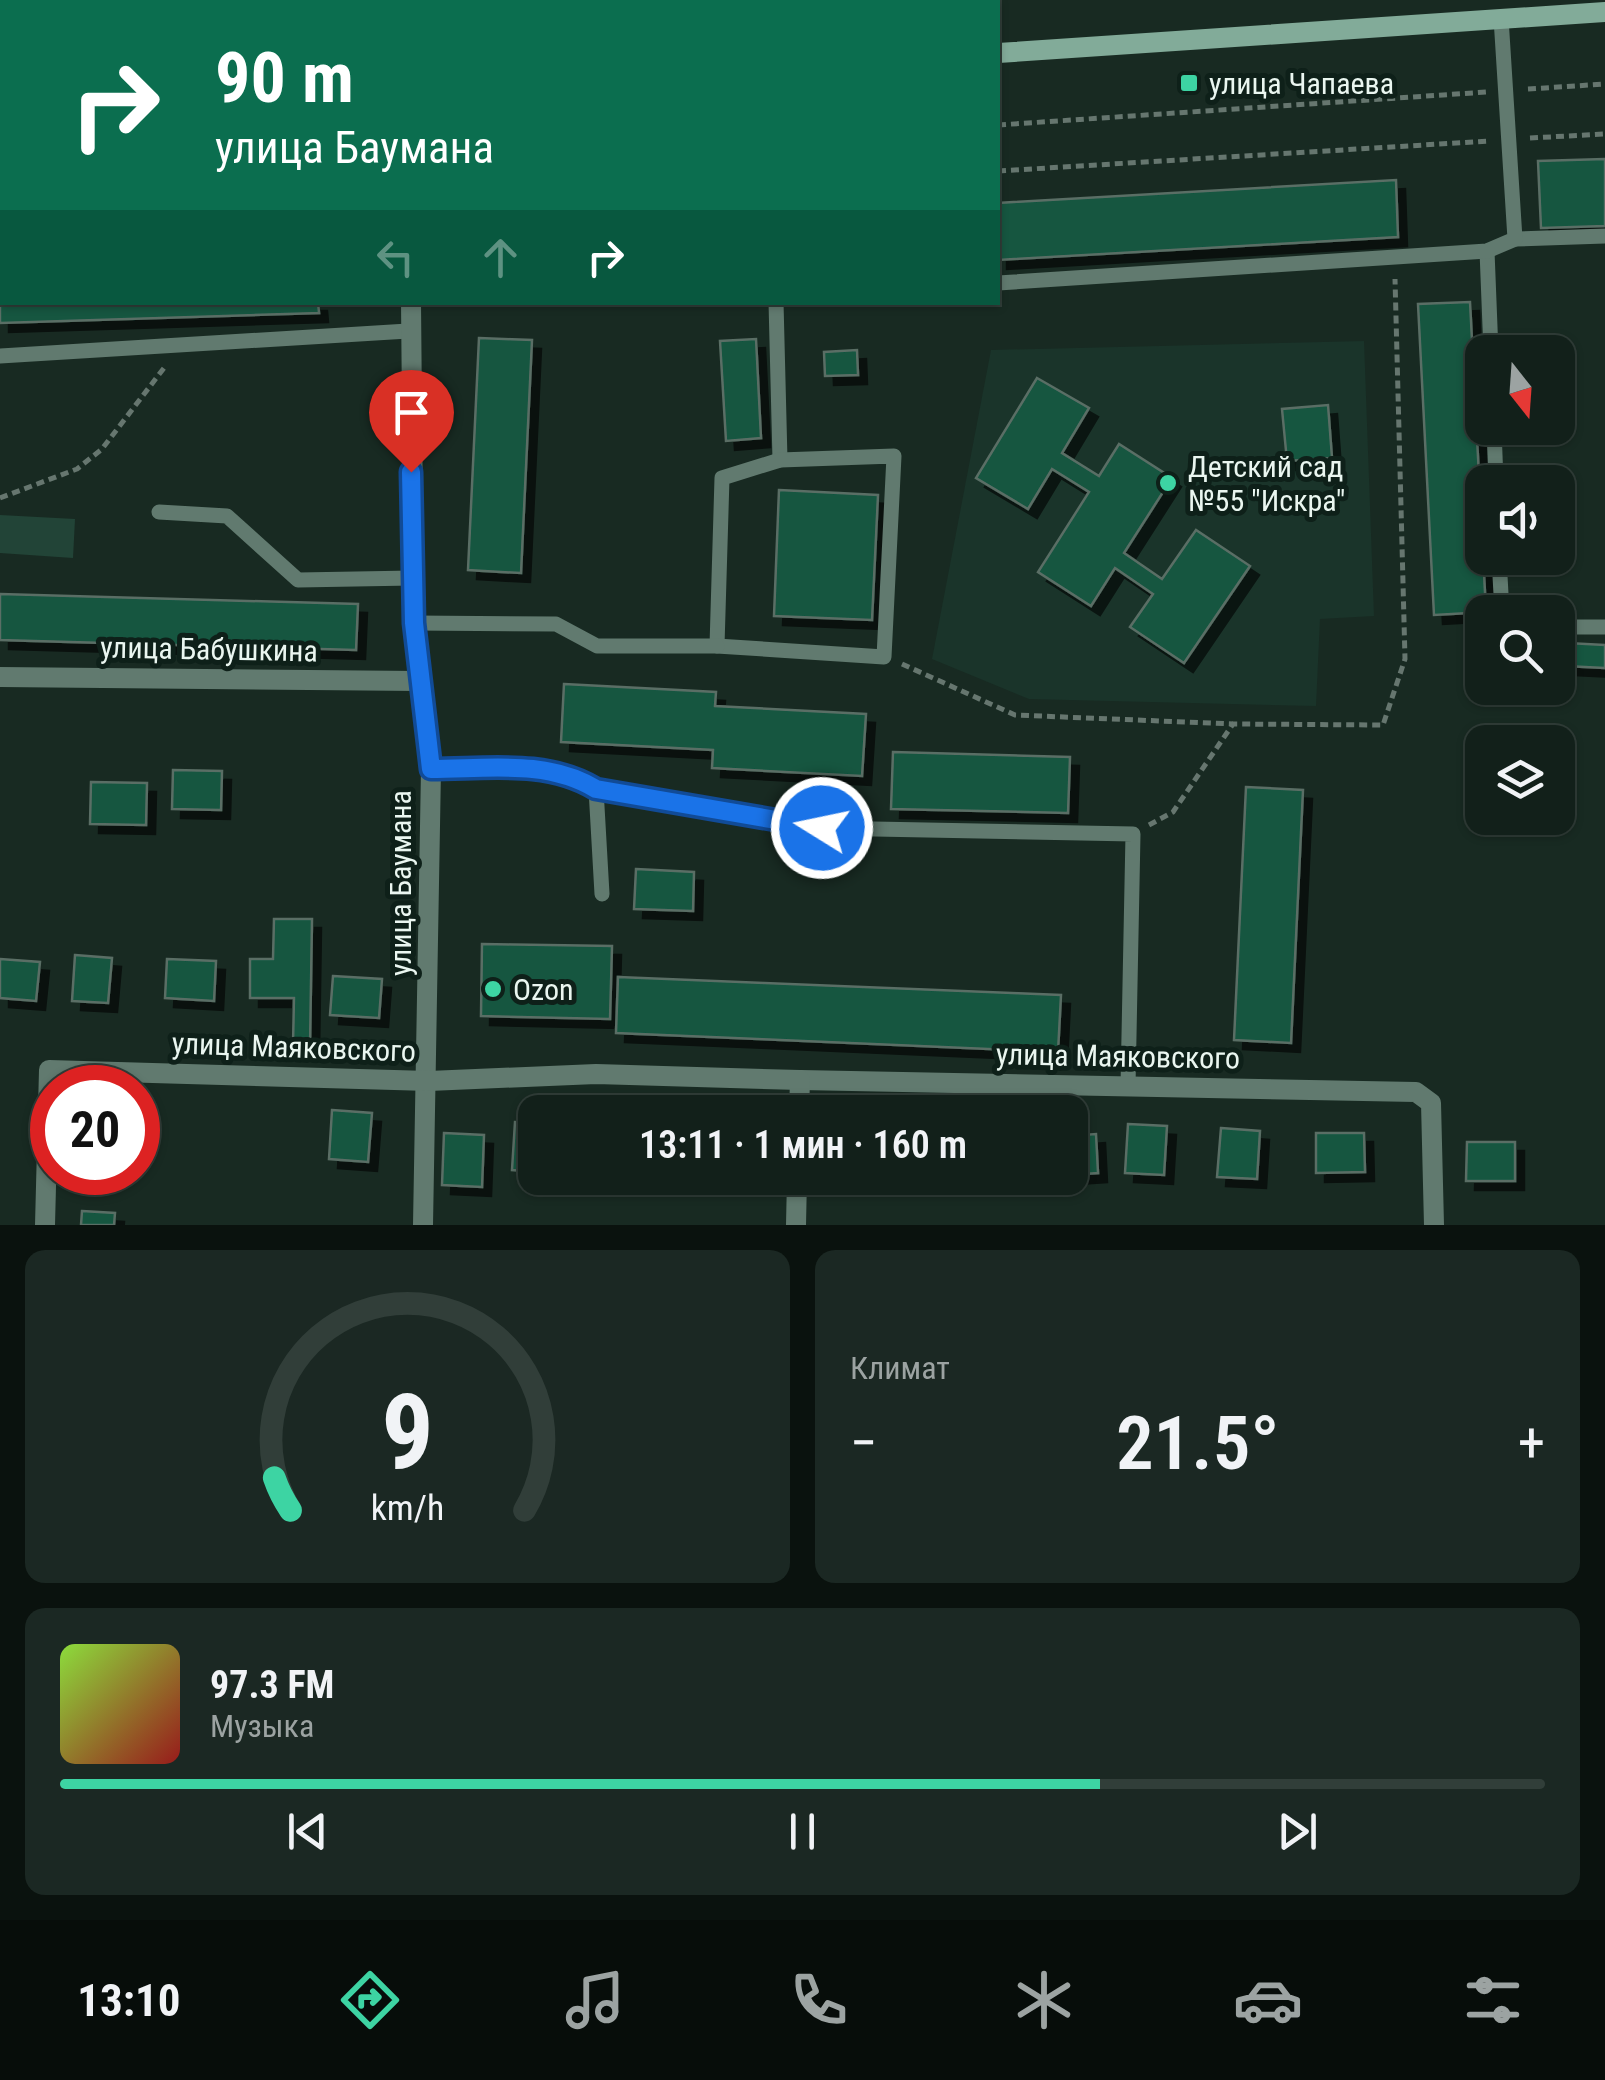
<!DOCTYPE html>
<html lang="ru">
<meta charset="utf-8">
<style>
body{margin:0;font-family:"Roboto Condensed",sans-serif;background:#1b2823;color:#f1f3f6;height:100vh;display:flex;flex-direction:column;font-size:38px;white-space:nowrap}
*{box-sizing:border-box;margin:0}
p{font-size:32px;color:#9ca3a2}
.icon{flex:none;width:55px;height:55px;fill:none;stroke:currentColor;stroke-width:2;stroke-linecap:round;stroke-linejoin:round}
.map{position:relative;height:1225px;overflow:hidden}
.drawer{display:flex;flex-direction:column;gap:25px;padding:25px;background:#0a120e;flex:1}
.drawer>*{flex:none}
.top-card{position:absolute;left:0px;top:0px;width:1000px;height:305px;box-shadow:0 2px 8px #0004,0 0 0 2px #313e39;background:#0b6e4f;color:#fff;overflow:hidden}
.needle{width:65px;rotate:163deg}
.fabs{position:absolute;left:1465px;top:335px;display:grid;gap:20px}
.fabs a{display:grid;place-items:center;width:110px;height:110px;border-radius:20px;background:#12201a;box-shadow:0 2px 8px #0004,0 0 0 2px #313e39;font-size:50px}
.speed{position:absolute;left:30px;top:1065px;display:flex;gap:20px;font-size:50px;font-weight:700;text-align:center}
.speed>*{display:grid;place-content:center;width:130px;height:130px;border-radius:50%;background:#12201a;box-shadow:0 2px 8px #0004,0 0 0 2px #313e39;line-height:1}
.speed .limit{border:15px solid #d22;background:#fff;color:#111}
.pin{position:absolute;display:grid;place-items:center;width:85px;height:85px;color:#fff;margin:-102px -42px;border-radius:50% 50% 50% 0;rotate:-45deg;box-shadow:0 0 10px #0007}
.pin .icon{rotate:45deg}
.me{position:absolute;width:110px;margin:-55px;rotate:280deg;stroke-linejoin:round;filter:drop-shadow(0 0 8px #0008)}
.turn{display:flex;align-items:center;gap:35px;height:210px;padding:0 50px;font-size:45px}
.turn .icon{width:130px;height:130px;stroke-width:2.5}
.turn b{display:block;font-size:70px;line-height:85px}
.lanes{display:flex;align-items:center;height:95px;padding:0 50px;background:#0003;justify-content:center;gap:50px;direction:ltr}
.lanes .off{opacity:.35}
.big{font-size:75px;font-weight:600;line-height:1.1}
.drawer .card{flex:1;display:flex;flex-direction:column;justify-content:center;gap:15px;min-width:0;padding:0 35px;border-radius:20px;background:#1b2823}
.drawer .dial{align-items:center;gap:0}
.dial svg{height:260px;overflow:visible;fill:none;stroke:#313e39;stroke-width:7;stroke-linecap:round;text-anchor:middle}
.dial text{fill:#f1f3f6;stroke:none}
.song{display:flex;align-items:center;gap:30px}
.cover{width:120px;height:120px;border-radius:15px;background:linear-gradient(135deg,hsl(90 70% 55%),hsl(0 70% 35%))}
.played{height:10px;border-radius:5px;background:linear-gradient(90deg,#3dd4a3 70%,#313e39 70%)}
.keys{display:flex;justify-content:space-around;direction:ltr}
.heat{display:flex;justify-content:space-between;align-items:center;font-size:55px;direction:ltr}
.drawer .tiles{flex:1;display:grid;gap:25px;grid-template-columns:1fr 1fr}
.card:last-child{grid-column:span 2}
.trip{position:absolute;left:518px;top:1095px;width:570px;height:100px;border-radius:20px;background:#12201a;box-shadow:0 2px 8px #0004,0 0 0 2px #313e39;font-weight:600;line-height:100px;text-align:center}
.dock{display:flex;height:160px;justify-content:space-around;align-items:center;background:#070d0a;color:#9ca3a2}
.dock .icon{width:70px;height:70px}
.dock .selected{color:#3dd4a3}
.dock b{font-size:45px;color:#f1f3f6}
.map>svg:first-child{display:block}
.built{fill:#1a342a}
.green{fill:#224437}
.building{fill:#125640;stroke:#5a6e65;stroke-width:2.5;filter:url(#shadow)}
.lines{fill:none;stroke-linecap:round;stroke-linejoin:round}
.path{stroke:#66766f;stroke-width:5;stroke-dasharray:8 5;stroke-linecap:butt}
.lane{stroke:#617a6f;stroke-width:15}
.street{stroke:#617a6f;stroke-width:20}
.secondary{stroke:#82ab99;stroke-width:20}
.route-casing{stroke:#114b97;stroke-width:25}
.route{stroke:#1a73e8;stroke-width:18}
.poi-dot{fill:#3dd4a3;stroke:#0e2019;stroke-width:4}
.labels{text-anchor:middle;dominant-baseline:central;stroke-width:10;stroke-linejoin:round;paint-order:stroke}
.poi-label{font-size:30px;fill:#eaf6f0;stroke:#0e2019;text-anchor:start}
.street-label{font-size:30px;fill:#eaf6f0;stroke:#0e2019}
</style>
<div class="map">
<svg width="1605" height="1225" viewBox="0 0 1605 1225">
<defs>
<filter id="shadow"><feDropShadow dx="9" dy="9" stdDeviation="0" flood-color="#0009"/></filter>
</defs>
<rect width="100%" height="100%" fill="#182a22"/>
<polygon class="built" points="1364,341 1374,616 1320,619 1316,706 1029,699 932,659 991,350"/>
<polygon class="green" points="0,515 75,519 73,558 0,553"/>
<g class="building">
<rect x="583" y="0" width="344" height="2"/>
<polygon points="1605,159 1605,226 1541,228 1538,161"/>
<polygon points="1396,180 1398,237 998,260 998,203"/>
<polygon points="0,266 2,302 318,302 319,313 0,323"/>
<polygon points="1470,302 1486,612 1434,615 1418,304"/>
<polygon points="479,338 532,340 521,573 468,570"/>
<polygon points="756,339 761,438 726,441 720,341"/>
<polygon points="857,350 858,375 825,376 824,352"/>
<polygon points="1037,378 1089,408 1062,453 1099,476 1119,444 1172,478 1124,553 1162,579 1196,530 1250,566 1184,663 1130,627 1153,594 1115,568 1091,606 1038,572 1089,492 1052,469 1028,509 976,478"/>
<polygon points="1328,405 1332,458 1287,461 1282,409"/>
<polygon points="779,490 878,495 872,620 774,616"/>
<polygon points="0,594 358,604 356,650 0,640"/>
<polygon points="1567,643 1605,645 1605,668 1566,666"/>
<polygon points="564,684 716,692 715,706 866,714 862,776 712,768 713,750 561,742"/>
<polygon points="893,752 1070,757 1068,813 891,809"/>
<polygon points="173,770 222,771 221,810 172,809"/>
<polygon points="91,782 147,783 146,825 90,824"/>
<polygon points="1246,787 1303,790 1291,1043 1234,1040"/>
<polygon points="636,869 694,872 693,911 634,909"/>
<polygon points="274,919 312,919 310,1045 293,1045 294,998 250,998 250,959 273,959"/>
<polygon points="482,944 612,946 610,1019 481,1016"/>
<polygon points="75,955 112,958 108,1003 72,1001"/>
<polygon points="0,959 40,962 36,1001 0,998"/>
<polygon points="167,959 216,961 214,1001 165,998"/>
<polygon points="333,976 382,979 379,1018 330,1015"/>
<polygon points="618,977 1061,995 1058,1052 616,1033"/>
<polygon points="332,1110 372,1113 368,1162 329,1159"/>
<polygon points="515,1122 535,1123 535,1172 512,1170"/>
<polygon points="1128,1124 1167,1126 1164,1175 1125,1173"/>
<polygon points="1221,1128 1260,1131 1257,1179 1217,1177"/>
<polygon points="444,1133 484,1135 482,1187 442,1185"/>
<polygon points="1316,1133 1364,1133 1365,1172 1316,1173"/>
<polygon points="1096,1134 1098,1173 1070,1175 1070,1136"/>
<polygon points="1467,1142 1515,1142 1515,1181 1466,1181"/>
<polygon points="82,1211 115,1213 114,1225 81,1225"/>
</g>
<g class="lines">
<g class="path">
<polyline points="1528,89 1605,84"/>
<polyline points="998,125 1487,92"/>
<polyline points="1530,138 1605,134"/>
<polyline points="0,167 2,167"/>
<polyline points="998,171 1489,141"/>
<polyline points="0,498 77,469 102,449 164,368"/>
<polyline points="902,664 1015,715 1233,724"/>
<polyline points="1149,825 1173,812 1233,724 1383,725 1405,659 1395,279"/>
</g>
<g class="lane">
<polyline points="0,2 2,3"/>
<polyline points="1515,239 1605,236"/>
<polyline points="1487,251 1491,352"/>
<polyline points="998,283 1487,251 1515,239 1501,18"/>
<polyline points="776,302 780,460"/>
<polyline points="0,356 408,331"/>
<polyline points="1494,428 1496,482"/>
<polygon points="894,456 884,657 717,646 722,478 780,460"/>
<polyline points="159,512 227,516 298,580 413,578"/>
<polyline points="1499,558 1502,612"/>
<polyline points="414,623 556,624 597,646 717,646"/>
<polyline points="1558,627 1605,627"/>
<path d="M431,769C487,769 547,759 596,789L602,894"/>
<polyline points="596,789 822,828 1133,834 1128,1086"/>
</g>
<g class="street">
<polyline points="411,302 414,623 431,769 423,1225"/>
<polyline points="0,677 418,681"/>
<polyline points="800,1080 1416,1092 1431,1103 1434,1225"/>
<polyline points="45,1225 49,1070 429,1081 596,1074 800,1080 799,1112"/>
<polyline points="796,1225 797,1178"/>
</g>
<g class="secondary">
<polyline points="998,53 1605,12"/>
<polyline points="0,107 2,107"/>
</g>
</g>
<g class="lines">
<defs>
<path id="route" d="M411,472L414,623L431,769C487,769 547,759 596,789L822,828"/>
</defs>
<use href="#route" class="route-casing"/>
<use href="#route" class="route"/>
</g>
<g class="poi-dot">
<rect x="1179" y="73" width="20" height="20" rx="5"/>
<circle cx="1168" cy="483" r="10"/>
<circle cx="493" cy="989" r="10"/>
</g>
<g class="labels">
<g class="poi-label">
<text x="1209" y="83">улица Чапаева</text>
<text x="1188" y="466">Детский сад<tspan x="1188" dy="34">№55 "Искра"</tspan></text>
<text x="513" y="989">Ozon</text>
</g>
<g class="street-label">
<text transform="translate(209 649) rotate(1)">улица Бабушкина</text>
<text transform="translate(400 883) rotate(-90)">улица Баумана</text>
<text transform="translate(294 1047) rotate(2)">улица Маяковского</text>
<text transform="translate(1118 1056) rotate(1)">улица Маяковского</text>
</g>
</g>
</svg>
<div class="fabs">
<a><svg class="needle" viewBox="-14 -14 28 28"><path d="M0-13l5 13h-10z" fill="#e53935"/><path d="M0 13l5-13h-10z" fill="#9ca3a2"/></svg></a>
<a><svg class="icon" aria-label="sound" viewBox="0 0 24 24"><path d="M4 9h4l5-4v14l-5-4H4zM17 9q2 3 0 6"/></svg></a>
<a><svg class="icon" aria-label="search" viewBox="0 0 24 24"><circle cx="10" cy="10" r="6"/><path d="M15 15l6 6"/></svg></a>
<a><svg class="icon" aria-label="layers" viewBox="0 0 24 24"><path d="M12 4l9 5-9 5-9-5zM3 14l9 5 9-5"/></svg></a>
</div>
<div class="speed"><div class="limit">20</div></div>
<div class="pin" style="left:411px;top:472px;background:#d93025"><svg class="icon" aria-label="arrive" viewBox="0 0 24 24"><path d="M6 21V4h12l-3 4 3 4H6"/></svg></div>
<svg class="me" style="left:822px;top:828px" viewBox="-20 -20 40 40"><circle r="17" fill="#1a73e8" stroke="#fff" stroke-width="3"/><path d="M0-11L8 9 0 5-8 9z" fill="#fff"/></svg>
<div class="trip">13:11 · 1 мин · 160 m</div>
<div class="top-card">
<div class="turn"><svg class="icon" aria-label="right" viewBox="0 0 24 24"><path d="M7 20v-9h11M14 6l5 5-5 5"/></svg><div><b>90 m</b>улица Баумана</div></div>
<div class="lanes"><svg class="icon off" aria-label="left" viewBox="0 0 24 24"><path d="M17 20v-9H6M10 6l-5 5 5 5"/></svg><svg class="icon off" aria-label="ahead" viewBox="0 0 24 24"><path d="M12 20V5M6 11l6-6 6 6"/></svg><svg class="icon" aria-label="right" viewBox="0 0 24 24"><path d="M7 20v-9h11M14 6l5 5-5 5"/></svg></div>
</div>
</div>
<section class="drawer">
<div class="tiles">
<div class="card dial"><svg viewBox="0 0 100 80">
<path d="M14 69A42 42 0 1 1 86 69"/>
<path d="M14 69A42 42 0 0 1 9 59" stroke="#3dd4a3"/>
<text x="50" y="56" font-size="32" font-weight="700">9</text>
<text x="50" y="72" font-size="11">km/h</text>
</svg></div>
<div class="card"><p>Климат</p>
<div class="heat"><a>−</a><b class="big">21.5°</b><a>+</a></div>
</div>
<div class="card">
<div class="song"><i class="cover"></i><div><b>97.3 FM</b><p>Музыка</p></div></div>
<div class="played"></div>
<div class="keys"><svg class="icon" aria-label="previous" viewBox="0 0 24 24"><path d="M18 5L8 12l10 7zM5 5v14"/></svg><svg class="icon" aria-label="pause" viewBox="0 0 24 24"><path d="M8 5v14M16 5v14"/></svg><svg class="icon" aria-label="next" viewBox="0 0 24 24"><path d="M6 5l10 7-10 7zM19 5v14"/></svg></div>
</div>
</div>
</section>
<nav class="dock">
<b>13:10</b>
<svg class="icon selected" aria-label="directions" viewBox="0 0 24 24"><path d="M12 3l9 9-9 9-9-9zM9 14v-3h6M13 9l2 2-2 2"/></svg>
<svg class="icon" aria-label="music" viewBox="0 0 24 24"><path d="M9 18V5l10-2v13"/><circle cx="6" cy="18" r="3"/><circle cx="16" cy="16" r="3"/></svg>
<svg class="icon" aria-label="phone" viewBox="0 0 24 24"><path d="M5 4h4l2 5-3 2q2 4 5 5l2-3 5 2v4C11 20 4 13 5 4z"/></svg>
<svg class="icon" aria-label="climate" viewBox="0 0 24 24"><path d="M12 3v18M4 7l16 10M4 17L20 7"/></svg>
<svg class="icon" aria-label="car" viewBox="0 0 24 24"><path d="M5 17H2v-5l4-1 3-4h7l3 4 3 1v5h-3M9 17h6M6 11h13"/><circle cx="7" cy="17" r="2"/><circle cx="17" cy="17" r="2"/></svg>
<svg class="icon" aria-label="filters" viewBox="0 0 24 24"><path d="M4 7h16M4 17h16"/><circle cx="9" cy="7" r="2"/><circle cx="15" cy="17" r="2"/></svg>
</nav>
